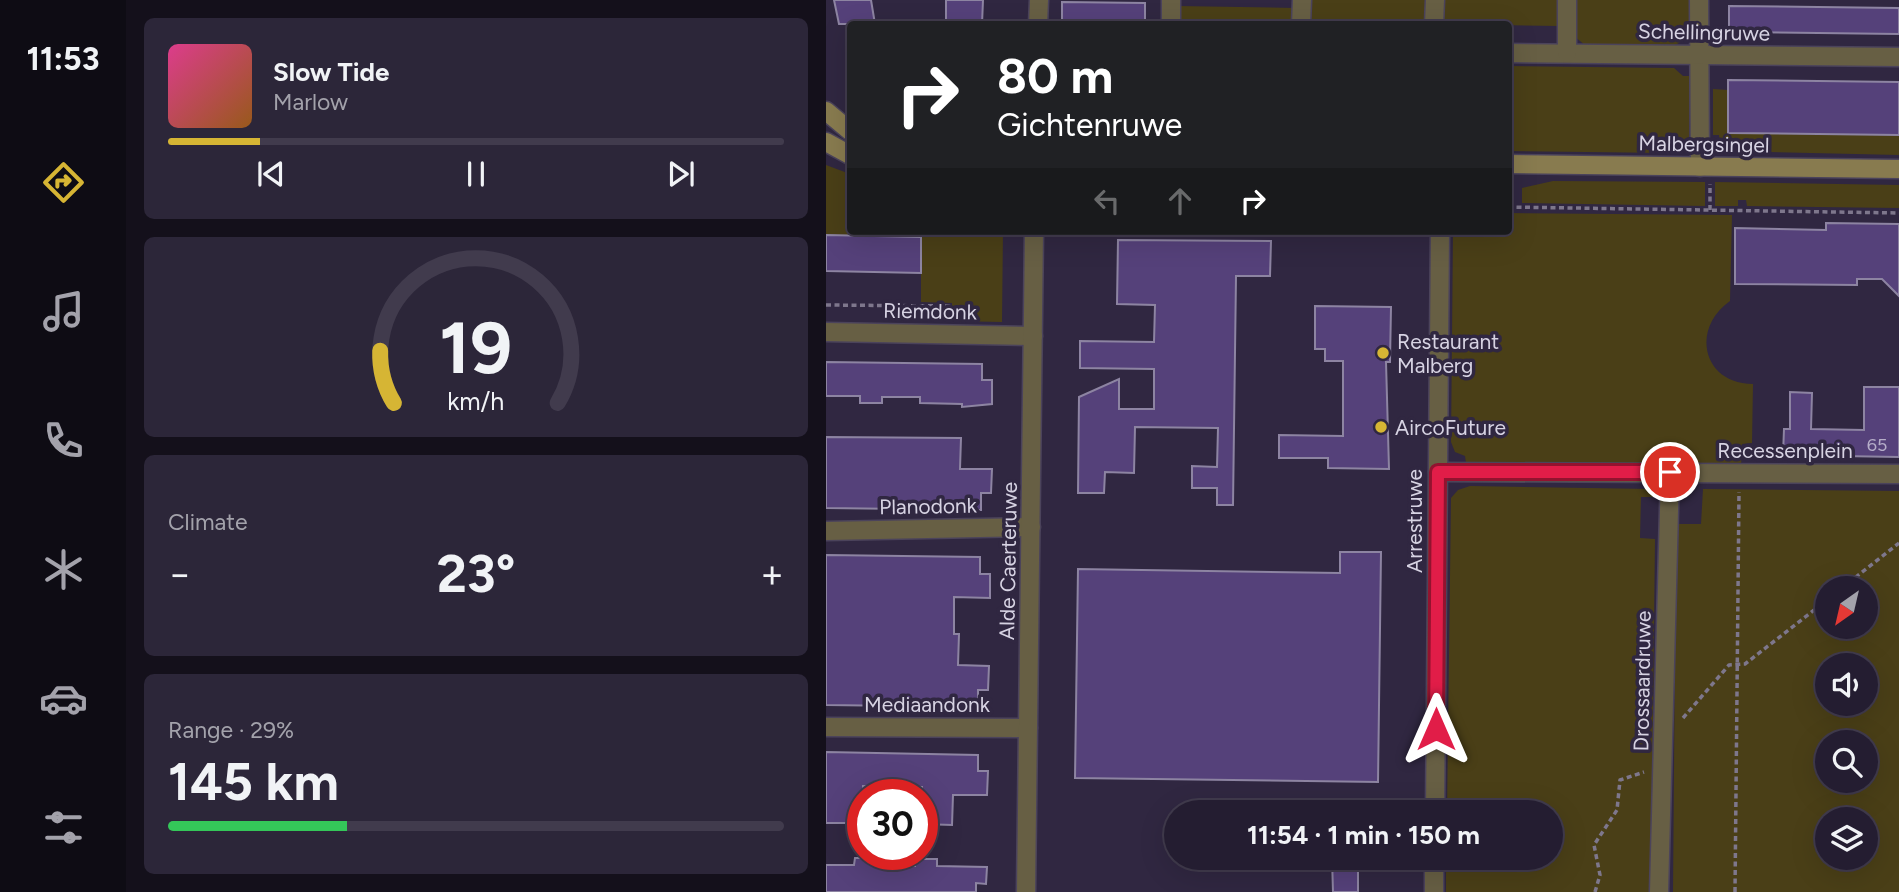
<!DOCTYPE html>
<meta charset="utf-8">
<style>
body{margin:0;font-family:Figtree,sans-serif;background:#2c2639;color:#f1f3f6;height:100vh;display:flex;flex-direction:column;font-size:26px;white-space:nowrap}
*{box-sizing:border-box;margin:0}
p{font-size:23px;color:#a3a2ab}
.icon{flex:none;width:38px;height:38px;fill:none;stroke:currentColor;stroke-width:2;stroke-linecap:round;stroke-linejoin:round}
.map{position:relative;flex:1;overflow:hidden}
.side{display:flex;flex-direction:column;gap:18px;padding:18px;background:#14101b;width:700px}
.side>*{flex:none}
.hud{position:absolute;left:21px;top:21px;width:665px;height:214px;border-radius:7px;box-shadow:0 7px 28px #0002,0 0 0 2px #413b4d;background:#202124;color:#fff;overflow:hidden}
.needle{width:46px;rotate:214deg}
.fabs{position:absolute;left:989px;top:576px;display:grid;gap:14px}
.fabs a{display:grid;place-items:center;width:63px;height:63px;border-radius:50%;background:#241d31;box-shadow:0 7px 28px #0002,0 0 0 2px #413b4d;font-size:35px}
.speed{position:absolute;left:21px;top:779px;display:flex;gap:14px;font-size:35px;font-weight:700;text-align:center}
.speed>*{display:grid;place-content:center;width:91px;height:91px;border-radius:50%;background:#241d31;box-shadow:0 7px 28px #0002,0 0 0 2px #413b4d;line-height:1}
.speed .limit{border:10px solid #d22;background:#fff;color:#111}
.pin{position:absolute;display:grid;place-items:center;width:60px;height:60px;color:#fff;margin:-30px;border:4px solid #fff;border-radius:50%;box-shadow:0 2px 7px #0007}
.me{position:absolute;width:77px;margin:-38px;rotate:0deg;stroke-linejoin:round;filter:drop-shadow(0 0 5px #0008)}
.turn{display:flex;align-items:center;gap:24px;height:147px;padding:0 35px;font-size:32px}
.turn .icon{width:91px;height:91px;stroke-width:2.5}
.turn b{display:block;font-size:49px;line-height:60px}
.lanes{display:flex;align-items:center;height:66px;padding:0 35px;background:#0003;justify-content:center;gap:35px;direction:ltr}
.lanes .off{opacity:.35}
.big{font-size:52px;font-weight:700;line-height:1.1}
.side .card{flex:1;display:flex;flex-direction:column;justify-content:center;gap:10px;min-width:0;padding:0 24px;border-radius:10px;background:#2c2639}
.side .dial{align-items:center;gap:0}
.dial svg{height:182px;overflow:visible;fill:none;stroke:#413b4d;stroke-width:7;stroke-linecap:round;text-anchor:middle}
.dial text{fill:#f1f3f6;stroke:none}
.song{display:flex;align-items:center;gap:21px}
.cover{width:84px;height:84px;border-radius:10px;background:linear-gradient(135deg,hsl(330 70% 55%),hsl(30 70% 35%))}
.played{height:7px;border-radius:4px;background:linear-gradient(90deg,#d6b534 15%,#413b4d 15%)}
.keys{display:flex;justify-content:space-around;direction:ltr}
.heat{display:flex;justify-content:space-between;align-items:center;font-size:38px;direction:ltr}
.charge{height:10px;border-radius:5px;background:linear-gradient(90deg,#34c759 29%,#413b4d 0)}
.trip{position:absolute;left:338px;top:800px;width:399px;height:70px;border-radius:35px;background:#241d31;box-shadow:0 7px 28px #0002,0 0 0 2px #413b4d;font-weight:700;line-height:70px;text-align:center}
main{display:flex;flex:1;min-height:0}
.tab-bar{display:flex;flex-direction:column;width:126px;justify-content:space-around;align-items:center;background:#0e0c14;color:#a3a2ab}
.tab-bar .icon{width:49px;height:49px}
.tab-bar .selected{color:#d6b534}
.tab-bar b{font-size:32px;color:#f1f3f6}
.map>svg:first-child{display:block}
.green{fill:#4a3f17;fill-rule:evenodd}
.building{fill:#55417a;stroke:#8d84a2;stroke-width:2}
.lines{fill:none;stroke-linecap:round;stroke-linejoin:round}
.street-casing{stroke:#4b435b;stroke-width:21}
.secondary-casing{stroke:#4b435b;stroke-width:21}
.path{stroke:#7e778c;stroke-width:3.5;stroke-dasharray:5 3.5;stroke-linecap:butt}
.street{stroke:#675f44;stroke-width:18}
.secondary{stroke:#887b4f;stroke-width:18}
.route-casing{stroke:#92132f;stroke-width:18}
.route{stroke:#e11d48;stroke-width:12}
.poi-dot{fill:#d6b534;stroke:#302741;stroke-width:2.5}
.labels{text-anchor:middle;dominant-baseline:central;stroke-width:7;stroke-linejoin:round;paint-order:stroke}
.number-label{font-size:18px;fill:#b6aec9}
.street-label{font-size:21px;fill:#d7d3e3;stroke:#302741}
.poi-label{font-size:21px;fill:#d7d3e3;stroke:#302741;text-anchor:start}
</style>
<main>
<nav class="tab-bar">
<b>11:53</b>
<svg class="icon selected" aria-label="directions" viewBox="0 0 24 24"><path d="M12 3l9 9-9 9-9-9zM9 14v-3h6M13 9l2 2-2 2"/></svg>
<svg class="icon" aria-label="music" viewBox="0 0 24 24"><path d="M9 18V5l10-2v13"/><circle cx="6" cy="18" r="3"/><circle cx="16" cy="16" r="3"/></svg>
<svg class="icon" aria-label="phone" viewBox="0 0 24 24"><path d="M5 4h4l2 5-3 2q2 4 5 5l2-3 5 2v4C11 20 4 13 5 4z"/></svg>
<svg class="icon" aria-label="climate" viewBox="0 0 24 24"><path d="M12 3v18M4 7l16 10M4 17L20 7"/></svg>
<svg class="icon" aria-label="car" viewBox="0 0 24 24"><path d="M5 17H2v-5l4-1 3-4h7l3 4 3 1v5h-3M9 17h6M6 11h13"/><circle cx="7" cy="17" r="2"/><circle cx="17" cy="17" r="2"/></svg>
<svg class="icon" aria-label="filters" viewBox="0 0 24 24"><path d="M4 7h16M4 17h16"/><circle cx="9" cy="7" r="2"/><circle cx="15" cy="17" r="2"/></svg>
</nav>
<section class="side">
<div class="card">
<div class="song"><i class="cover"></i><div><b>Slow Tide</b><p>Marlow</p></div></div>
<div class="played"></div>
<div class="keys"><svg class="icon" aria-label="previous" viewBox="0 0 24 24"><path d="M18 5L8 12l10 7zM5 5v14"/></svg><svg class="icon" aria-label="pause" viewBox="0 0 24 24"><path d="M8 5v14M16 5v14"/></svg><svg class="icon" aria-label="next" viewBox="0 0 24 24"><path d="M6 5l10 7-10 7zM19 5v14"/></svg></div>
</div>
<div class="card dial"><svg viewBox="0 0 100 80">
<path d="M14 69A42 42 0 1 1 86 69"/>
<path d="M14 69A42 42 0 0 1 8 46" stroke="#d6b534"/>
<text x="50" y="56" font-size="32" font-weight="700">19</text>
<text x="50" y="72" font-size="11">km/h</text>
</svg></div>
<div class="card"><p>Climate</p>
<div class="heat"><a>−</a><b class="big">23°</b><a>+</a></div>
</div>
<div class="card"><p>Range · 29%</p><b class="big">145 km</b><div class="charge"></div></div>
</section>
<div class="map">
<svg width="1073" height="892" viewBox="0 0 1073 892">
<rect width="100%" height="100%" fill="#302741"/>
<g class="green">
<polygon points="484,0 601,0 601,24 483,23"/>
<polygon points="616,0 733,0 733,26 616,24"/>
<path d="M748,0H865C865,21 868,41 843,47L760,46L748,36Z"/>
<polygon points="351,6 469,8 469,24 351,24"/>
<polygon points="683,66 848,68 857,76 864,76 863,138 858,146 842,153 683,151"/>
<polygon points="887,89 902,90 1073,135 1073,155 894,151 893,135 887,135"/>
<polygon points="0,165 24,174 24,231 177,231 176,322 126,321 126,303 95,302 95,237 0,235"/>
<polygon points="727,181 879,182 879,206 696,203 696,188"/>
<polygon points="889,182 1073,185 1073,208 921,206 920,200 912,200 912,206 889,206"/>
<path d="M683,213L906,215L904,301C864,329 877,384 927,384L926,443L916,444L915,467L640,463L639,456L629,452L625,442L627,231H682Z"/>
<polygon points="644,486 825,489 829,497 815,497 814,538 829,539 825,892 620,892 620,858 724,858 724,812 621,812 625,498 632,490"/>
<path d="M877,489L1073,491V892H847L850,524H875ZM1001,588H1040V626H1001ZM1001,665H1040V704H1001ZM1001,742H1040V780H1001ZM1001,819H1040V858H1001Z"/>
</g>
<g class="building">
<polygon points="8,0 45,0 49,24 13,24"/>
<polygon points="120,0 157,0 156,24 120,24"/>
<polygon points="236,2 319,3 319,23 236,22"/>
<polygon points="903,6 1073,8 1073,34 903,32"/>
<polygon points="902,80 1073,82 1073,135 902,133"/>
<polygon points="1000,223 1073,224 1073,296 1056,279 1031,279 1031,285 909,284 909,228 1000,230"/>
<polygon points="0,235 95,237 95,273 0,271"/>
<polygon points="292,240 445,241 444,276 410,276 407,505 391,505 391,488 366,488 366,466 391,467 392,428 309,427 308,473 279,472 278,493 252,493 253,397 293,379 293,409 328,409 328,369 254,368 254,341 328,342 329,305 291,304"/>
<polygon points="489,306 565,307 564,362 560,362 563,469 502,468 502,458 453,458 453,435 517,436 517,361 499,361 499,349 489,349"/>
<polygon points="0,362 156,364 156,380 166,380 166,404 136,407 136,404 94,403 94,397 56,397 56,403 34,403 34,396 0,396"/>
<polygon points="1038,387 1073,387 1073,457 957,455 958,429 964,429 964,392 986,393 985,429 1038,430"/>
<polygon points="0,437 135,438 134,469 166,469 165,493 155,493 155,510 0,508"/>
<polygon points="514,552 555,552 552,782 249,778 252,569 514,573"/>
<polygon points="0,555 154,557 154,574 164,574 164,598 128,597 128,634 133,634 132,665 163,666 162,690 152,690 152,707 0,705"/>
<polygon points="0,752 152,755 152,771 162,771 161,795 127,795 126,825 96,824 96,787 37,786 37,823 0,823"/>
<polygon points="29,858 51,858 51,865 89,866 89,859 111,859 111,866 161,867 160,884 150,883 150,892 0,892 0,865 28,865"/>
<polygon points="506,858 532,858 532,892 507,892"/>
</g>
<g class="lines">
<defs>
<g id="street">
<polyline points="873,0 874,167"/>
<polyline points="212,24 213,0"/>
<polyline points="345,24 345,0"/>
<polyline points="475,24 476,0"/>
<polyline points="608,24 609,0"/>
<polyline points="682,53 1073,57"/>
<polyline points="741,53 741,0"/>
<polyline points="0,332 207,336"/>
<polyline points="612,472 1073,474"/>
<polyline points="0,531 205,527"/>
<polyline points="0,727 202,728"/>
<polyline points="609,812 614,231"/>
<polyline points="200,892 208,231"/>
<polyline points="608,892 608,858"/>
<polyline points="833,892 844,472"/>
</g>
<g id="secondary">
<polyline points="0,111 24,131"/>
<polyline points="0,142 24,155"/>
<polyline points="682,164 1073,169"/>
</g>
</defs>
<use href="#street" class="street-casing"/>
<use href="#secondary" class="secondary-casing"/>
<g class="path">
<polyline points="682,207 1073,213"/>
<polyline points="884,210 884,184"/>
<polyline points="0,305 123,306 123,314"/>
<polyline points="1016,588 1073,543"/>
<polyline points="857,718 903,665 919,664 1001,600"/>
<polyline points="769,892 774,875 768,845 791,810 794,780 818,772"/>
<polyline points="909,892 913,492"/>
</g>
<use href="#street" class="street"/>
<use href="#secondary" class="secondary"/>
</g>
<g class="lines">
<defs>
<polyline id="route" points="610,729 612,472 844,472"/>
</defs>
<use href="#route" class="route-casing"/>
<use href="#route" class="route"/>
</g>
<g class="poi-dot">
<circle cx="557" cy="353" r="7"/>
<circle cx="555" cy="427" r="7"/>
</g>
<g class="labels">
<g class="number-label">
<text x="1051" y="445">65</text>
</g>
<g class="street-label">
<text transform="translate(878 32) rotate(1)">Schellingruwe</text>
<text transform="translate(878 144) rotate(1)">Malbergsingel</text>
<text transform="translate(104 311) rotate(1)">Riemdonk</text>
<text x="959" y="450">Recessenplein</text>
<text transform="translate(102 506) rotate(-1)">Planodonk</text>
<text transform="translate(588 521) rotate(-90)">Arrestruwe</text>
<text transform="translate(182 561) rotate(-89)">Alde Caerteruwe</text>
<text transform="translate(816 681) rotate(-89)">Drossaardruwe</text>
<text x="101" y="704">Mediaandonk</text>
</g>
<g class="poi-label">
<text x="571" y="341">Restaurant<tspan x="571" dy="24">Malberg</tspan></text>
<text x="569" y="427">AircoFuture</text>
</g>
</g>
</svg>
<div class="fabs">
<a><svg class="needle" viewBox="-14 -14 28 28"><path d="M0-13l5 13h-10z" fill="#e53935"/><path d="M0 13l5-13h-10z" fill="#a3a2ab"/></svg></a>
<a><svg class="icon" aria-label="sound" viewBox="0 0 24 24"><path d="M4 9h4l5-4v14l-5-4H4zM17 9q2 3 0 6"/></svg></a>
<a><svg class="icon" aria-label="search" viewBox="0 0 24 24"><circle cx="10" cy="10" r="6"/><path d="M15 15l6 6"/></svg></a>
<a><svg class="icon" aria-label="layers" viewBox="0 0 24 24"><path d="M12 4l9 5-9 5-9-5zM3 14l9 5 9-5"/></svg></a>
</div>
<div class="speed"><div class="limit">30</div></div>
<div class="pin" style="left:844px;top:472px;background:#d93025"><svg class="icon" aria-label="arrive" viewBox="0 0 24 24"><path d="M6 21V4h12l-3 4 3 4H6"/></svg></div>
<svg class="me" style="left:610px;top:729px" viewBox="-20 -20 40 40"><path d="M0-17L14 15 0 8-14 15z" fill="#e11d48" stroke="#fff" stroke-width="4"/></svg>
<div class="trip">11:54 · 1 min · 150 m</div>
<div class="hud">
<div class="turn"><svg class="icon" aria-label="right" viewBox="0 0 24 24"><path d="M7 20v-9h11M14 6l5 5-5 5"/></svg><div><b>80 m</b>Gichtenruwe</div></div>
<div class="lanes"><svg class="icon off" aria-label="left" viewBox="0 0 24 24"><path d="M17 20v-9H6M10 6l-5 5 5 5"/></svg><svg class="icon off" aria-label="ahead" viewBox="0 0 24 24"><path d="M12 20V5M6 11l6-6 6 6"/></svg><svg class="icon" aria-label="right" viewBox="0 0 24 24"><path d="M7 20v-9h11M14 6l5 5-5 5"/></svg></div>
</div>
</div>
</main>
